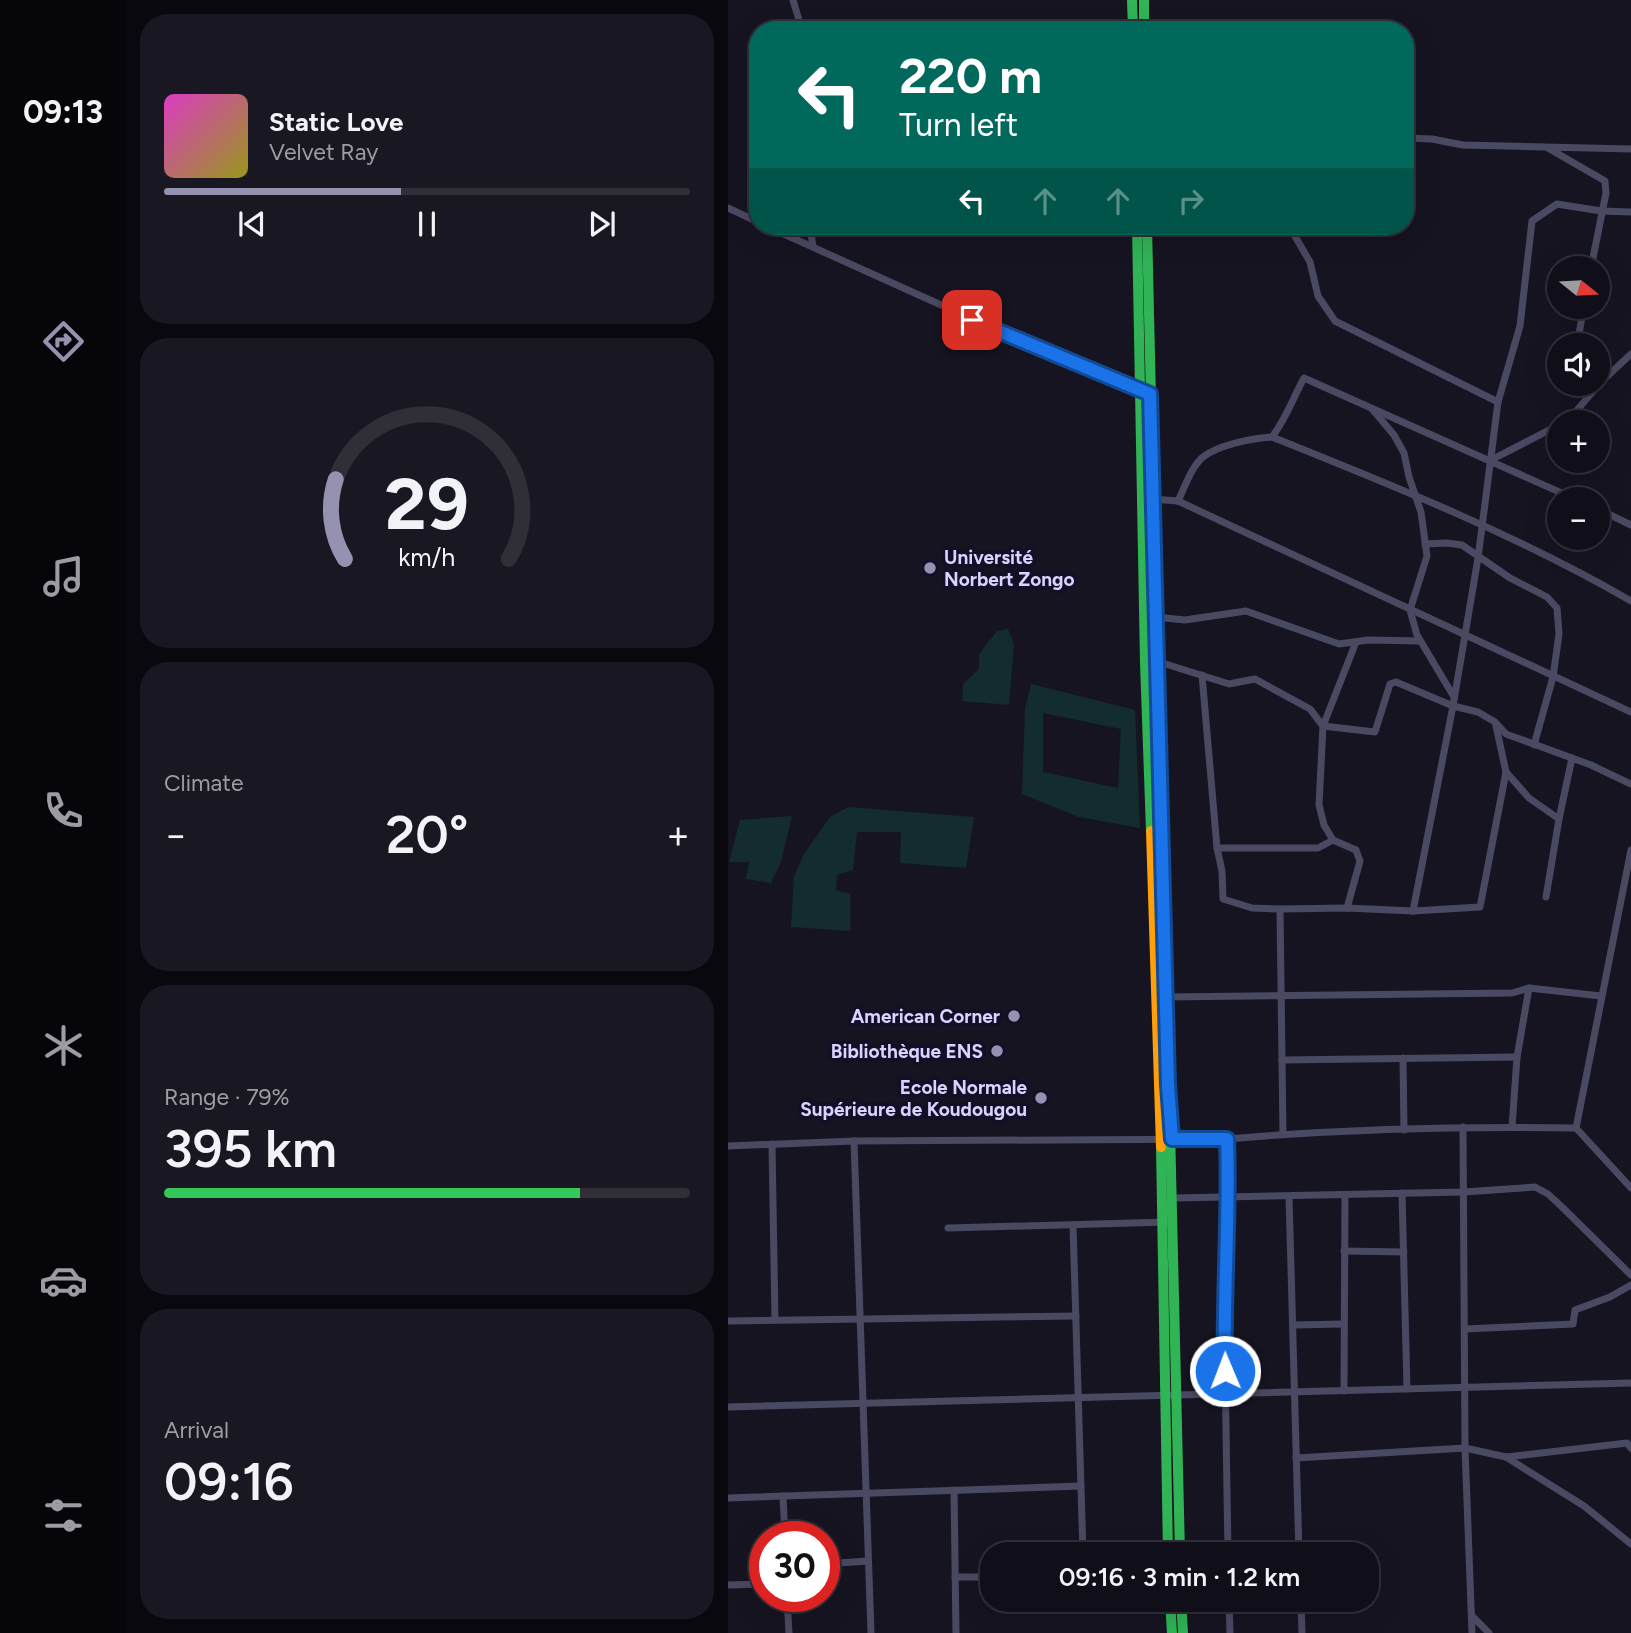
<!DOCTYPE html>
<meta charset="utf-8">
<style>
body{margin:0;font-family:Figtree,sans-serif;background:#191822;color:#f1f3f6;height:100vh;display:flex;flex-direction:column;font-size:26px;white-space:nowrap}
*{box-sizing:border-box;margin:0}
p{font-size:23px;color:#9c9ca2}
.icon{flex:none;width:38px;height:38px;fill:none;stroke:currentColor;stroke-width:2;stroke-linecap:round;stroke-linejoin:round}
.map{position:relative;flex:1;overflow:hidden}
.sheet{display:flex;flex-direction:column;gap:14px;padding:14px;background:#09080e;width:602px}
.sheet>*{flex:none}
.hud{position:absolute;left:21px;top:21px;width:665px;height:214px;border-radius:28px;box-shadow:0 7px 28px #0002,0 0 0 2px #302f38;background:#00695c;color:#fff;overflow:hidden}
.needle{width:46px;rotate:108deg}
.tools{position:absolute;left:819px;top:256px;display:grid;gap:14px}
.tools a{display:grid;place-items:center;width:63px;height:63px;border-radius:50%;background:#100f19;box-shadow:0 7px 28px #0002,0 0 0 2px #302f38;font-size:35px}
.speed{position:absolute;left:21px;top:1521px;display:flex;gap:14px;font-size:35px;font-weight:700;text-align:center}
.speed>*{display:grid;place-content:center;width:91px;height:91px;border-radius:50%;background:#100f19;box-shadow:0 7px 28px #0002,0 0 0 2px #302f38;line-height:1}
.speed .limit{border:10px solid #d22;background:#fff;color:#111}
.pin{position:absolute;display:grid;place-items:center;width:60px;height:60px;color:#fff;margin:-30px;border-radius:14px;box-shadow:0 4px 10px #0006}
.me{position:absolute;width:77px;margin:-38px;rotate:359deg;stroke-linejoin:round;filter:drop-shadow(0 0 5px #0008)}
.turn{display:flex;align-items:center;gap:24px;height:147px;padding:0 35px;font-size:32px}
.turn .icon{width:91px;height:91px;stroke-width:2.5}
.turn b{display:block;font-size:49px;line-height:60px}
.lanes{display:flex;align-items:center;height:66px;padding:0 35px;background:#0003;justify-content:center;gap:35px;direction:ltr}
.lanes .off{opacity:.35}
.big{font-size:52px;font-weight:600;line-height:1.1}
.sheet .tile{flex:1;display:flex;flex-direction:column;justify-content:center;gap:10px;min-width:0;padding:0 24px;border-radius:28px;background:#191822}
.sheet .dial{align-items:center;gap:0}
.dial svg{height:182px;overflow:visible;fill:none;stroke:#302f38;stroke-width:7;stroke-linecap:round;text-anchor:middle}
.dial text{fill:#f1f3f6;stroke:none}
.song{display:flex;align-items:center;gap:21px}
.cover{width:84px;height:84px;border-radius:10px;background:linear-gradient(135deg,hsl(310 70% 55%),hsl(60 70% 35%))}
.played{height:7px;border-radius:4px;background:linear-gradient(90deg,#9591b1 45%,#302f38 45%)}
.keys{display:flex;justify-content:space-around;direction:ltr}
.heat{display:flex;justify-content:space-between;align-items:center;font-size:38px;direction:ltr}
.charge{height:10px;border-radius:5px;background:linear-gradient(90deg,#34c759 79%,#302f38 0)}
.trip{position:absolute;left:252px;top:1542px;width:399px;height:70px;border-radius:28px;background:#100f19;box-shadow:0 7px 28px #0002,0 0 0 2px #302f38;font-weight:600;line-height:70px;text-align:center}
main{display:flex;flex:1;min-height:0}
.menu{display:flex;flex-direction:column;width:126px;justify-content:space-around;align-items:center;background:#06060a;color:#9c9ca2}
.menu .icon{width:49px;height:49px}
.menu .active{color:#9591b1}
.menu b{font-size:32px;color:#f1f3f6}
.map>svg:first-child{display:block}
.green{fill:#132c2d;fill-rule:evenodd}
.lines{fill:none;stroke-linecap:round;stroke-linejoin:round}
.street{stroke:#4a4962;stroke-width:7}
.fast{stroke:#30b455;stroke-width:10}
.slow{stroke:#ff9f0a;stroke-width:10}
.route-casing{stroke:#114b97;stroke-width:18}
.route{stroke:#1a73e8;stroke-width:12}
.poi-dot{fill:#9591b1;stroke:#130f26;stroke-width:2.5}
.labels{text-anchor:middle;dominant-baseline:central;stroke-width:7;stroke-linejoin:round;paint-order:stroke}
.poi-label{font-size:19px;font-weight:bold;fill:#d9d4ff;stroke:#130f26;text-anchor:end}
</style>
<main>
<nav class="menu">
<b>09:13</b>
<svg class="icon active" aria-label="directions" viewBox="0 0 24 24"><path d="M12 3l9 9-9 9-9-9zM9 14v-3h6M13 9l2 2-2 2"/></svg>
<svg class="icon" aria-label="music" viewBox="0 0 24 24"><path d="M9 18V5l10-2v13"/><circle cx="6" cy="18" r="3"/><circle cx="16" cy="16" r="3"/></svg>
<svg class="icon" aria-label="phone" viewBox="0 0 24 24"><path d="M5 4h4l2 5-3 2q2 4 5 5l2-3 5 2v4C11 20 4 13 5 4z"/></svg>
<svg class="icon" aria-label="climate" viewBox="0 0 24 24"><path d="M12 3v18M4 7l16 10M4 17L20 7"/></svg>
<svg class="icon" aria-label="car" viewBox="0 0 24 24"><path d="M5 17H2v-5l4-1 3-4h7l3 4 3 1v5h-3M9 17h6M6 11h13"/><circle cx="7" cy="17" r="2"/><circle cx="17" cy="17" r="2"/></svg>
<svg class="icon" aria-label="filters" viewBox="0 0 24 24"><path d="M4 7h16M4 17h16"/><circle cx="9" cy="7" r="2"/><circle cx="15" cy="17" r="2"/></svg>
</nav>
<section class="sheet">
<div class="tile">
<div class="song"><i class="cover"></i><div><b>Static Love</b><p>Velvet Ray</p></div></div>
<div class="played"></div>
<div class="keys"><svg class="icon" aria-label="previous" viewBox="0 0 24 24"><path d="M18 5L8 12l10 7zM5 5v14"/></svg><svg class="icon" aria-label="pause" viewBox="0 0 24 24"><path d="M8 5v14M16 5v14"/></svg><svg class="icon" aria-label="next" viewBox="0 0 24 24"><path d="M6 5l10 7-10 7zM19 5v14"/></svg></div>
</div>
<div class="tile dial"><svg viewBox="0 0 100 80">
<path d="M14 69A42 42 0 1 1 86 69"/>
<path d="M14 69A42 42 0 0 1 10 34" stroke="#9591b1"/>
<text x="50" y="56" font-size="32" font-weight="700">29</text>
<text x="50" y="72" font-size="11">km/h</text>
</svg></div>
<div class="tile"><p>Climate</p>
<div class="heat"><a>−</a><b class="big">20°</b><a>+</a></div>
</div>
<div class="tile"><p>Range · 79%</p><b class="big">395 km</b><div class="charge"></div></div>
<div class="tile"><p>Arrival</p><b class="big">09:16</b></div>
</section>
<div class="map">
<svg width="903" height="1633" viewBox="0 0 903 1633">
<rect width="100%" height="100%" fill="#161421"/>
<g class="green">
<polygon points="280,629 286,644 281,705 234,701 235,684 251,669 251,654 269,631"/>
<path d="M303,684L407,710L412,828L351,817L294,794L297,709ZM315,713L393,729L390,788L315,772Z"/>
<polygon points="120,807 246,817 238,868 172,863 173,832 129,832 125,870 109,875 108,890 122,894 122,931 63,927 66,876 76,854 102,817"/>
<polygon points="64,816 53,862 43,883 18,879 21,862 1,862 12,820"/>
</g>
<g class="lines">
<g class="street">
<polyline points="65,0 74,30"/>
<polyline points="677,138 704,139 735,145 903,149"/>
<polyline points="820,148 877,181 878,193 863,268"/>
<polyline points="0,208 30,222"/>
<polyline points="38,226 264,328 414,391"/>
<polyline points="82,226 85,247"/>
<polyline points="561,226 582,262 590,296 607,321 770,402"/>
<polyline points="849,345 856,306"/>
<polyline points="851,383 860,397"/>
<polyline points="645,410 666,435 676,453 681,477 693,512 699,556 682,610 689,635 726,697"/>
<polyline points="839,422 872,383 903,354"/>
<path d="M544,437C666,486 789,535 903,601"/>
<polyline points="763,460 831,425"/>
<polyline points="424,499 450,501 903,712"/>
<path d="M450,501C457,487 463,467 475,457C490,445 525,438 544,437C558,419 565,398 576,378L847,499"/>
<polyline points="870,509 903,525"/>
<polyline points="697,544 719,543 734,545 782,578 819,597 829,608 831,634 825,677 806,745"/>
<polyline points="427,617 457,620 518,611 611,644 640,640 692,641"/>
<polyline points="428,661 501,684 527,679 582,709 595,726 647,732 662,684 668,682 725,706 750,712 767,722 778,734 863,765 903,784"/>
<polyline points="474,675 489,848 590,848 605,840"/>
<polyline points="768,726 778,772 801,798 831,819"/>
<polyline points="489,848 494,871 495,899 524,908 552,909 619,908 685,911 752,907 778,772"/>
<polyline points="818,897 831,819 844,758"/>
<polyline points="619,908 632,861 628,850 605,840 596,825 591,805 595,726 628,642"/>
<polyline points="552,909 555,1134"/>
<polyline points="685,911 725,706 750,558 770,402 792,326 804,221 829,204 873,211 903,212"/>
<polyline points="801,988 873,996"/>
<polyline points="438,997 784,993 801,988 789,1057 784,1127"/>
<polyline points="675,1058 676,1130"/>
<polyline points="554,1060 789,1057"/>
<polyline points="735,1127 737,1448 744,1633"/>
<polyline points="848,1128 903,850"/>
<polyline points="499,1139 502,1198 496,1303 500,1554"/>
<polyline points="126,1141 143,1633"/>
<polyline points="44,1144 47,1320"/>
<path d="M0,1146L126,1141L499,1139C615,1129 732,1126 848,1128L903,1188"/>
<polyline points="674,1193 679,1389"/>
<polyline points="561,1197 571,1554"/>
<polyline points="446,1198 736,1192 807,1187 820,1194 834,1207 903,1275"/>
<polyline points="345,1225 355,1554"/>
<polyline points="220,1228 440,1222"/>
<polyline points="616,1251 676,1252"/>
<polyline points="0,1321 348,1316"/>
<polyline points="565,1325 616,1324"/>
<polyline points="737,1329 845,1324 847,1310 882,1297 903,1285"/>
<polyline points="616,1391 617,1195"/>
<polyline points="0,1407 903,1383"/>
<polyline points="778,1457 856,1506 903,1544"/>
<polyline points="568,1458 737,1448 778,1457 899,1443 903,1448"/>
<polyline points="226,1490 228,1633"/>
<polyline points="55,1496 57,1536"/>
<polyline points="0,1498 353,1486"/>
<polyline points="96,1564 140,1561"/>
<polyline points="227,1577 264,1577"/>
<polyline points="0,1585 37,1584"/>
<polyline points="59,1596 61,1633"/>
<polyline points="501,1600 502,1633"/>
<polyline points="573,1600 574,1633"/>
<polyline points="744,1616 761,1633"/>
</g>
<g class="fast">
<polyline points="404,0 405,30"/>
<polyline points="416,0 416,30"/>
<polyline points="409,226 417,663 423,831"/>
<polyline points="419,226 430,702"/>
<polyline points="440,1043 452,1554"/>
<polyline points="433,1147 440,1554"/>
<polyline points="442,1600 444,1633"/>
<polyline points="453,1600 455,1633"/>
</g>
<g class="slow">
<polyline points="430,702 440,1043"/>
<polyline points="423,831 433,1147"/>
</g>
</g>
<g class="lines">
<defs>
<path id="route" d="M244,320L422,394L440,1085L444,1139H499C502,1217 495,1294 497,1371"/>
</defs>
<use href="#route" class="route-casing"/>
<use href="#route" class="route"/>
</g>
<g class="poi-dot">
<circle cx="202" cy="568" r="7"/>
<circle cx="286" cy="1016" r="7"/>
<circle cx="269" cy="1051" r="7"/>
<circle cx="313" cy="1098" r="7"/>
</g>
<g class="labels">
<g class="poi-label">
<text x="216" y="557" text-anchor="start">Université<tspan x="216" dy="22">Norbert Zongo</tspan></text>
<text x="272" y="1016">American Corner</text>
<text x="255" y="1051">Bibliothèque ENS</text>
<text x="299" y="1087">Ecole Normale<tspan x="299" dy="22">Supérieure de Koudougou</tspan></text>
</g>
</g>
</svg>
<div class="tools">
<a><svg class="needle" viewBox="-14 -14 28 28"><path d="M0-13l5 13h-10z" fill="#e53935"/><path d="M0 13l5-13h-10z" fill="#9c9ca2"/></svg></a>
<a><svg class="icon" aria-label="sound" viewBox="0 0 24 24"><path d="M4 9h4l5-4v14l-5-4H4zM17 9q2 3 0 6"/></svg></a>
<a>+</a>
<a>−</a>
</div>
<div class="speed"><div class="limit">30</div></div>
<div class="pin" style="left:244px;top:320px;background:#d93025"><svg class="icon" aria-label="arrive" viewBox="0 0 24 24"><path d="M6 21V4h12l-3 4 3 4H6"/></svg></div>
<svg class="me" style="left:497px;top:1371px" viewBox="-20 -20 40 40"><circle r="17" fill="#1a73e8" stroke="#fff" stroke-width="3"/><path d="M0-11L8 9 0 5-8 9z" fill="#fff"/></svg>
<div class="trip">09:16 · 3 min · 1.2 km</div>
<div class="hud">
<div class="turn"><svg class="icon" aria-label="left" viewBox="0 0 24 24"><path d="M17 20v-9H6M10 6l-5 5 5 5"/></svg><div><b>220 m</b>Turn left</div></div>
<div class="lanes"><svg class="icon" aria-label="left" viewBox="0 0 24 24"><path d="M17 20v-9H6M10 6l-5 5 5 5"/></svg><svg class="icon off" aria-label="ahead" viewBox="0 0 24 24"><path d="M12 20V5M6 11l6-6 6 6"/></svg><svg class="icon off" aria-label="ahead" viewBox="0 0 24 24"><path d="M12 20V5M6 11l6-6 6 6"/></svg><svg class="icon off" aria-label="right" viewBox="0 0 24 24"><path d="M7 20v-9h11M14 6l5 5-5 5"/></svg></div>
</div>
</div>
</main>
